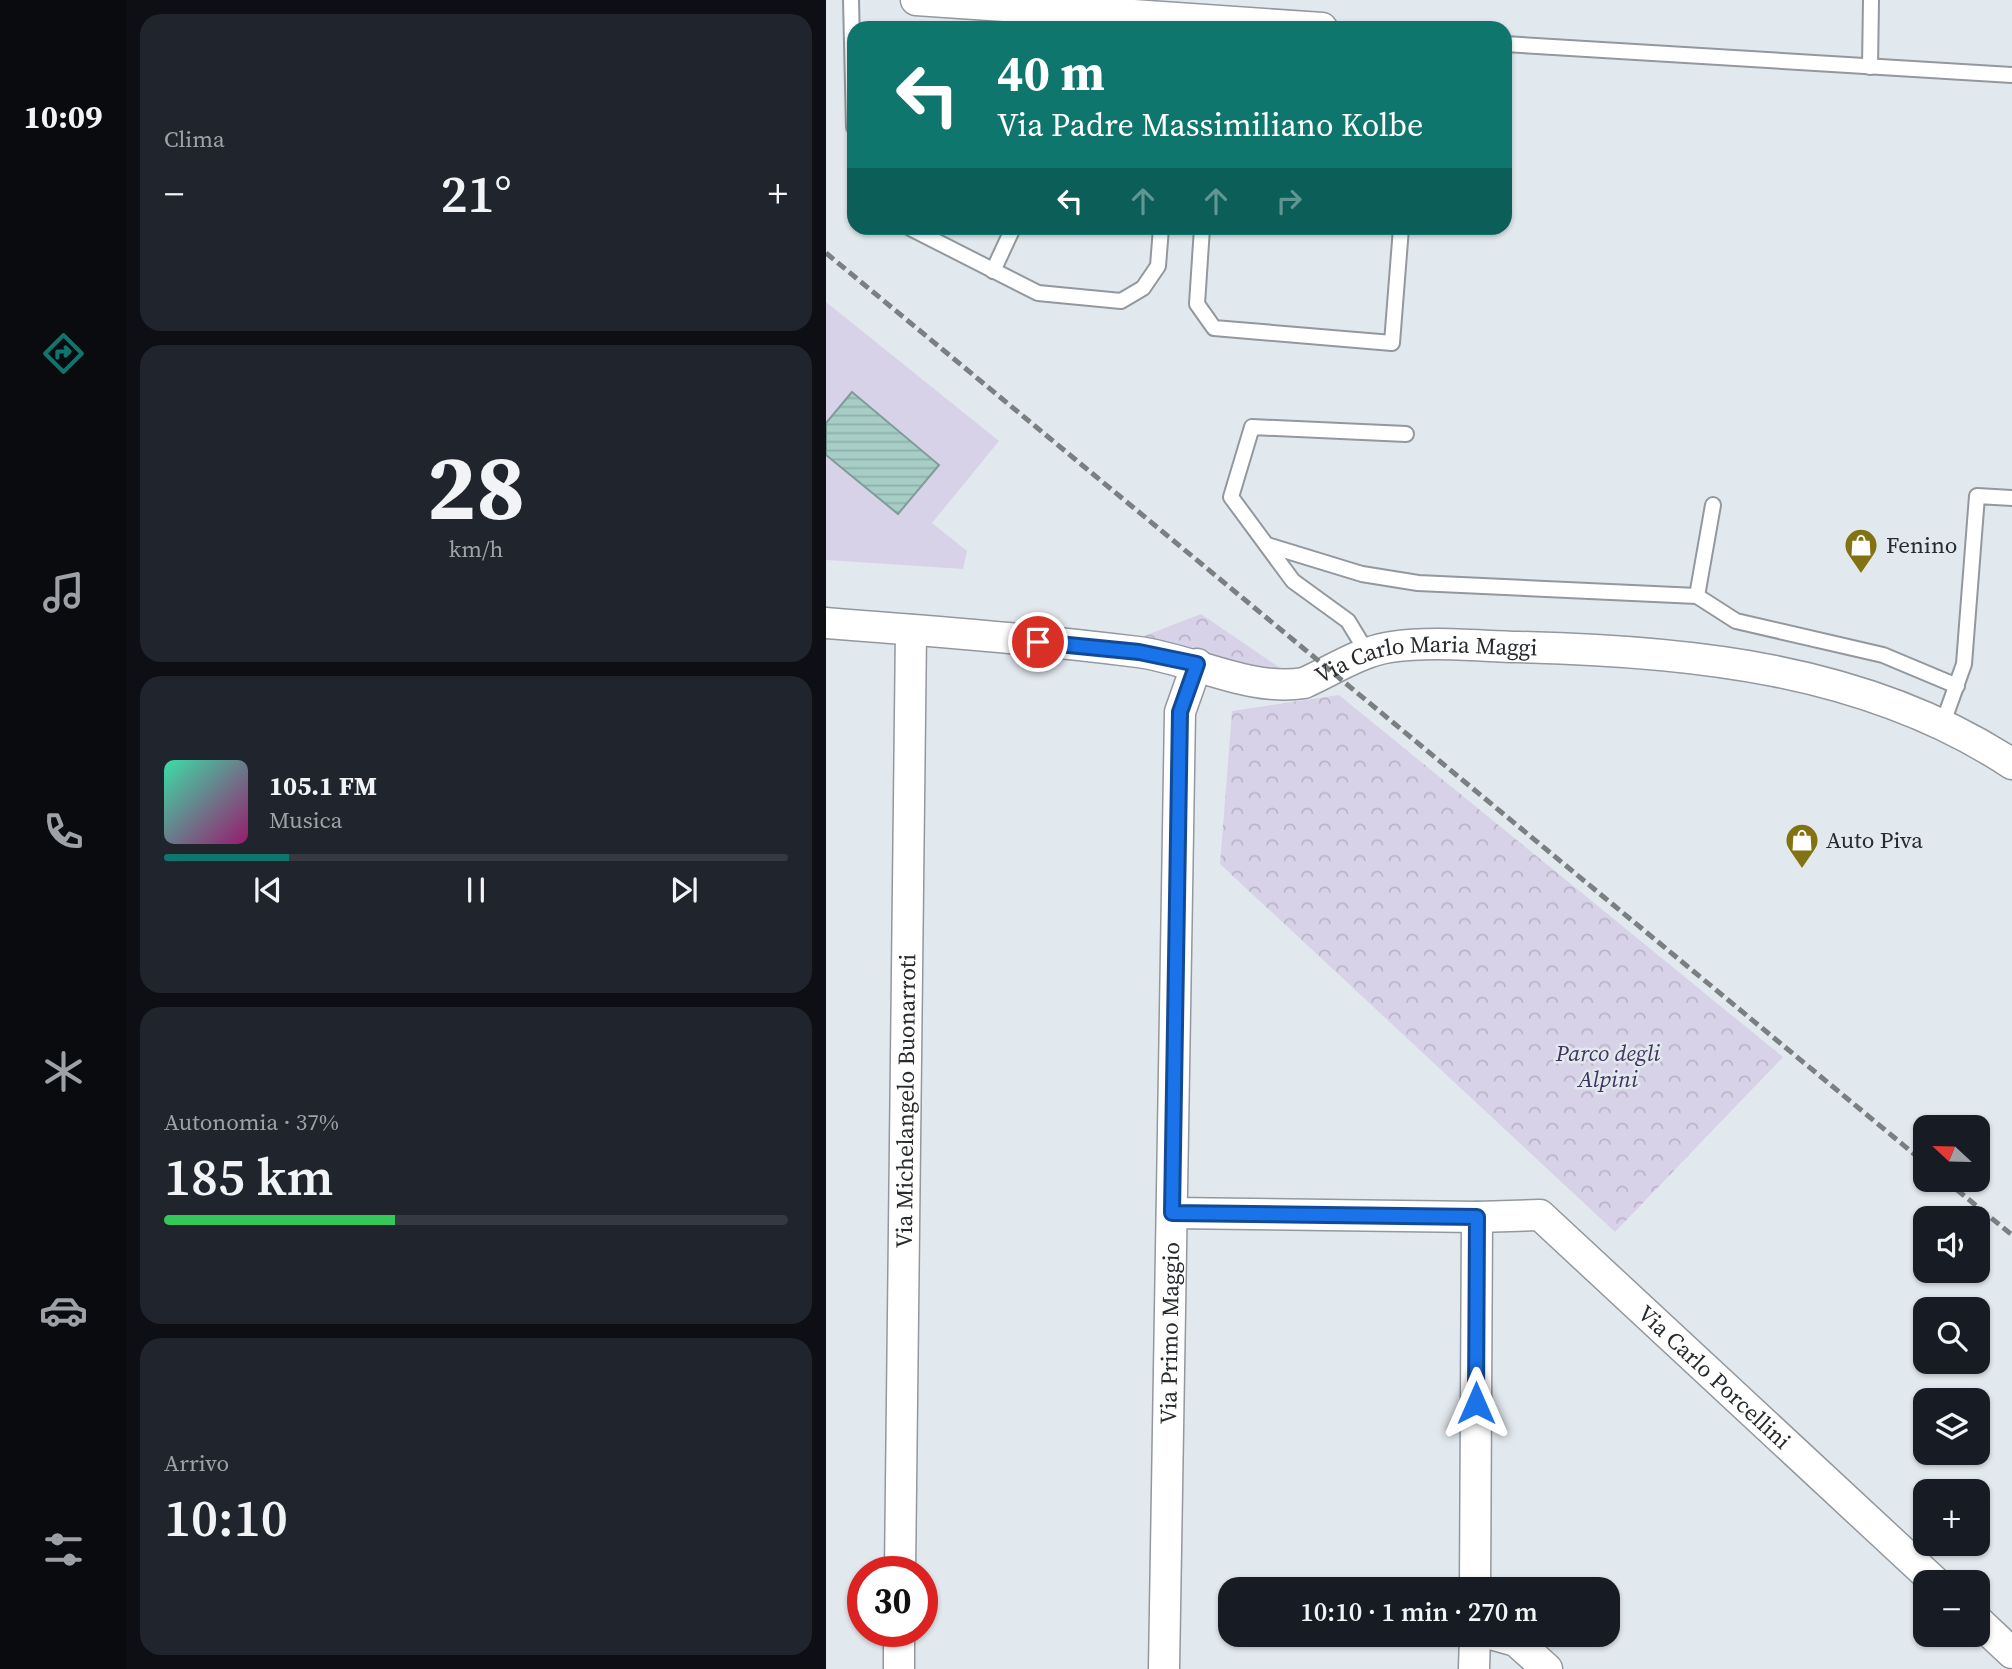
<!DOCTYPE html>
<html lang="it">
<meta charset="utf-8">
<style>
body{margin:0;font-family:"Source Serif 4",serif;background:#20242c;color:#f1f3f6;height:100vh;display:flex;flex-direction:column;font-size:26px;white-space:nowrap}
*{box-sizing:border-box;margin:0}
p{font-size:23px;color:#9ea1a6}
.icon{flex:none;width:38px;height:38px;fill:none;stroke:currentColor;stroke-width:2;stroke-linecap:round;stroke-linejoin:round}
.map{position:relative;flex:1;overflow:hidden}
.sheet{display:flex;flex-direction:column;gap:14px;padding:14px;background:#0d0f14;width:700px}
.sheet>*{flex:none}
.hud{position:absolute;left:21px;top:21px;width:665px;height:214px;border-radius:21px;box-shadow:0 2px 5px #0004;background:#0f766e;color:#fff;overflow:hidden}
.needle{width:46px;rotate:292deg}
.fabs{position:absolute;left:1087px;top:1115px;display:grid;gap:14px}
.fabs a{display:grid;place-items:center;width:77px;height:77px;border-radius:14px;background:#171b24;box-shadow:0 2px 5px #0004;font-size:35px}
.speed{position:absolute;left:21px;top:1556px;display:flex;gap:14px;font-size:35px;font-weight:700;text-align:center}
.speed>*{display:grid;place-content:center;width:91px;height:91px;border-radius:50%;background:#171b24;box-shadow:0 2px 5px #0004;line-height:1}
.speed .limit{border:10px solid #d22;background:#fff;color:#111}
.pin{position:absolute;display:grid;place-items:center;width:60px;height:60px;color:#fff;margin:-30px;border:4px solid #fff;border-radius:50%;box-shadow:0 2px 7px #0007}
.me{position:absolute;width:77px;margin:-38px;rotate:0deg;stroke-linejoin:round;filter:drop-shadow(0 0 5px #0008)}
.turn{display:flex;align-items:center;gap:24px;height:147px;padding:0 35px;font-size:32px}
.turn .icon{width:91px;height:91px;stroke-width:2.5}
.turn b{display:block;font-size:49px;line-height:60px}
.lanes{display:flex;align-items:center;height:66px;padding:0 35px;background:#0003;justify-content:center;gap:35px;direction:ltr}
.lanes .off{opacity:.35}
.big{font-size:52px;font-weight:600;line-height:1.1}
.sheet .tile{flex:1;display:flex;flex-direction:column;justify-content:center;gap:10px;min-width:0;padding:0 24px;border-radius:21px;background:#20242c}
.sheet .dial{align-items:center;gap:0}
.dial b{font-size:91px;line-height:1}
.song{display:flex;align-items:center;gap:21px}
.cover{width:84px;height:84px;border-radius:10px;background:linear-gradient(135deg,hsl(160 70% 55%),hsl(320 70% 35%))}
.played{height:7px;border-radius:4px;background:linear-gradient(90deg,#0f766e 20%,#363941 20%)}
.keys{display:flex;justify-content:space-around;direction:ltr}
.heat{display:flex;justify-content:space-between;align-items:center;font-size:38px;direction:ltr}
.charge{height:10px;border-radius:5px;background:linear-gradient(90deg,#34c759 37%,#363941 0)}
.trip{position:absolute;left:392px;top:1577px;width:402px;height:70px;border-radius:21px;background:#171b24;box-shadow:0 2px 5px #0004;font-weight:600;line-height:70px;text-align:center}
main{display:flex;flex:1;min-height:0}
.dock{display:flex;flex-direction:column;width:126px;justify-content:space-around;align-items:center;background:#090b0e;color:#9ea1a6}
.dock .icon{width:49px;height:49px}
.dock .selected{color:#0f766e}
.dock b{font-size:32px;color:#f1f3f6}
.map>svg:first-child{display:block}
.park{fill:url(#park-crowns)}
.pitch{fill:#d8d2e8}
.water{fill:url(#water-rules);stroke:#809c98;stroke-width:2}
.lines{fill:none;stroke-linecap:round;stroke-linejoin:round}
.service-casing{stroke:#92989d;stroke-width:18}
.minor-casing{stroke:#92989d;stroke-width:33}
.service{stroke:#fff;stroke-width:14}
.minor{stroke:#fff;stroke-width:30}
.rail{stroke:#7a7f82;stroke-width:5;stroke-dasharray:10 5;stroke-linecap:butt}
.route-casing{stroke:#114b97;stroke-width:18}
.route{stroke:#1a73e8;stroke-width:12}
.labels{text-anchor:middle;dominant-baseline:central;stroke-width:5;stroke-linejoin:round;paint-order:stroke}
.poi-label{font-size:23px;fill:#282b2d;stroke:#e2e9ee;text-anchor:start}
.street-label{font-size:23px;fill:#282b2d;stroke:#e2e9ee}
.park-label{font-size:23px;font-style:italic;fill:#41345e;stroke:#e2e9ee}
</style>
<main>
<nav class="dock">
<b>10:09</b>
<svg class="icon selected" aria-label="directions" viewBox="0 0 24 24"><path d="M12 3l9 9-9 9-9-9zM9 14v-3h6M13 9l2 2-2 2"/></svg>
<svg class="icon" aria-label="music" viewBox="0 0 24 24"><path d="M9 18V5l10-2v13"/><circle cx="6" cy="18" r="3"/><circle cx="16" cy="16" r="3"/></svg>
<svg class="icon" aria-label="phone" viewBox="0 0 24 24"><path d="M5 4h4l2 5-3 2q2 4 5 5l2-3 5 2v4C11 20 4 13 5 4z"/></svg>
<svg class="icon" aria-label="climate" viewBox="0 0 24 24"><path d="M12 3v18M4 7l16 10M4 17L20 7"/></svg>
<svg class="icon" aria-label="car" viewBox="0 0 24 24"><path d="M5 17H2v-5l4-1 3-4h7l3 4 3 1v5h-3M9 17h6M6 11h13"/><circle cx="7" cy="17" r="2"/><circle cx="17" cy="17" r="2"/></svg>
<svg class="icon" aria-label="filters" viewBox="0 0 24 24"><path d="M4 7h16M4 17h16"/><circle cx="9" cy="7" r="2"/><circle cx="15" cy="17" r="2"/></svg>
</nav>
<section class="sheet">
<div class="tile"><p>Clima</p>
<div class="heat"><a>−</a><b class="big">21°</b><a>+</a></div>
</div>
<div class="tile dial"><b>28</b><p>km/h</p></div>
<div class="tile">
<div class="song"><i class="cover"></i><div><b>105.1 FM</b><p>Musica</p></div></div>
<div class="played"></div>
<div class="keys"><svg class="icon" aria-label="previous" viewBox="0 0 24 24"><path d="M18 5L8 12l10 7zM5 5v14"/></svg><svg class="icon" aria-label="pause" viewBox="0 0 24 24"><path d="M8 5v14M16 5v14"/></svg><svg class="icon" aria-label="next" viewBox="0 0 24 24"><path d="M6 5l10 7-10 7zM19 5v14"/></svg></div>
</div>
<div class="tile"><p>Autonomia · 37%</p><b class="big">185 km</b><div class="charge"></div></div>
<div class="tile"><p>Arrivo</p><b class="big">10:10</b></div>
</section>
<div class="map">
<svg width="1186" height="1669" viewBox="0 0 1186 1669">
<defs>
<pattern id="park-crowns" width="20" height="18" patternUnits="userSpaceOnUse" patternTransform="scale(1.75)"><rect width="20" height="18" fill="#d8d2e8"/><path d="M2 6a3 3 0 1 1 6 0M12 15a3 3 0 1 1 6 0" fill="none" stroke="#b9b4c7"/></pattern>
<pattern id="water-rules" width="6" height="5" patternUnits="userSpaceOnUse" patternTransform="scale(1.75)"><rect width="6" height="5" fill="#a6cdc6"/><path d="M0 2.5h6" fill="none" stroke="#8fb0aa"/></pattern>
</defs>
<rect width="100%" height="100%" fill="#e2e9ee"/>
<g class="park">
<polygon points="375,614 460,672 395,661 318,636"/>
<polygon points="513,695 957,1057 789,1232 394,864 406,711"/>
</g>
<polygon class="pitch" points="0,302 173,441 106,523 141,551 137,569 0,560 0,455 72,514 26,392 0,423"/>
<polygon class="water" points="26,392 113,465 72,514 0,455 0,423"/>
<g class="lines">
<defs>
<g id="service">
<polyline points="25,0 28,127"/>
<polyline points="679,44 1186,75"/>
<polyline points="1044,67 1045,0"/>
<polyline points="84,228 212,293 295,301 317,288 332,266 335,228"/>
<polyline points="376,228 371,304 388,328 566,343 575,228"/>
<polyline points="167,271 187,228"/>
<polyline points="441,545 536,574 592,583 871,596 910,621 1057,655 1131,686"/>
<polyline points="871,596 887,505"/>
<polyline points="542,654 522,621 467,581 405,497 426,427 580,434"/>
<polyline points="1117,723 1138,664 1151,496 1186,498"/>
</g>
<g id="minor">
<polyline points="90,0 496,28"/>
<path id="s1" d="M0,623C104,631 209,639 312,652C366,659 423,692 478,683C505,671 535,651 565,647C606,641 651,646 693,647C862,651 1041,668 1186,764"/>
<path id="s2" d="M346,1213L651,1217L714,1215L1109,1582"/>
<path id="s3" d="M74,1572L85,630"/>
<polyline points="649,1589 651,1217"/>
<polyline points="1152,1621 1186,1653"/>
<polyline points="665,1634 690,1641 721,1669"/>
<polyline points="73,1669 73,1631"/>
<path id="s4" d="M338,1669L354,712L371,664"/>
<polyline points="648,1669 649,1634"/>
</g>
</defs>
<use href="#service" class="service-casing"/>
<use href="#minor" class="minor-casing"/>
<use href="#service" class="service"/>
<use href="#minor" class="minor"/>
<g class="rail">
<polyline points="0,253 1099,1163"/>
<polyline points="1119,1180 1186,1235"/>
</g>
</g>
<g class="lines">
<defs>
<polyline id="route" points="212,642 313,652 371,664 354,712 346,1213 651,1217 650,1403"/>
</defs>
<use href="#route" class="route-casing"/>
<use href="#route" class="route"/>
</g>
<defs>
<symbol id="shop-pin" viewBox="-11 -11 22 30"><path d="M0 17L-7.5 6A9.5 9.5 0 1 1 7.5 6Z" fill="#827212" stroke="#e2e9ee"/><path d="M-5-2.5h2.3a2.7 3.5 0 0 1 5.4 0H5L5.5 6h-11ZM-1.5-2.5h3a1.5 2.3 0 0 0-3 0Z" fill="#fff"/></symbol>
</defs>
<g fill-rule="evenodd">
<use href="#shop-pin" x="1016" y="526" width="38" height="52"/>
<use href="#shop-pin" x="957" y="821" width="38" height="52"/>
</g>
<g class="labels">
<g class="poi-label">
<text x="1060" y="545">Fenino</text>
<text x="1000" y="840">Auto Piva</text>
</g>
<g class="street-label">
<text stroke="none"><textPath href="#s1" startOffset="611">Via Carlo Maria Maggi</textPath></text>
<text stroke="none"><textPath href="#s3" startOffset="471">Via Michelangelo Buonarroti</textPath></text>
<text stroke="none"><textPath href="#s4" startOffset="336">Via Primo Maggio</textPath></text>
<text stroke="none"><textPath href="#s2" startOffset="606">Via Carlo Porcellini</textPath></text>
</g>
<g class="park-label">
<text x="782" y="1053">Parco degli<tspan x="782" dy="26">Alpini</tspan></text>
</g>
</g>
</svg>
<div class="fabs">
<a><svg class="needle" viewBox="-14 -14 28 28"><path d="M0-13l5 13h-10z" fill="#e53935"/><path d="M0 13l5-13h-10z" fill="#9ea1a6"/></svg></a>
<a><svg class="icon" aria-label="sound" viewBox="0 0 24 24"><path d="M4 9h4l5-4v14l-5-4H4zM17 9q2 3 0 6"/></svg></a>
<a><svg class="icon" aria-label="search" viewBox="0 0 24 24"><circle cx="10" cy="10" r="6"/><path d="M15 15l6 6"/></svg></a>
<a><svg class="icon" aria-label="layers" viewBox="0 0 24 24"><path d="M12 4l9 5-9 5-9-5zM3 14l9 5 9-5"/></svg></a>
<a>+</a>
<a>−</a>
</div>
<div class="speed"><div class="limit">30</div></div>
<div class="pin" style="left:212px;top:642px;background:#d93025"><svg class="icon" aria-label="arrive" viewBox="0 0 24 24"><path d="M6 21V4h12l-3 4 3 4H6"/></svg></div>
<svg class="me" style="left:650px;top:1403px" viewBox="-20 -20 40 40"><path d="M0-17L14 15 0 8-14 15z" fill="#1a73e8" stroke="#fff" stroke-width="4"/></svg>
<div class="trip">10:10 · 1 min · 270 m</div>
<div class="hud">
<div class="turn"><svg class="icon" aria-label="left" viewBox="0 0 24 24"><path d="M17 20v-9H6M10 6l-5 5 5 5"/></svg><div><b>40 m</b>Via Padre Massimiliano Kolbe</div></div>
<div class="lanes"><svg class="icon" aria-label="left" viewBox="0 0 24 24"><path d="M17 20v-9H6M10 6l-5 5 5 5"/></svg><svg class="icon off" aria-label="ahead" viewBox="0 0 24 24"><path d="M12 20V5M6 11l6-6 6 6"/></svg><svg class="icon off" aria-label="ahead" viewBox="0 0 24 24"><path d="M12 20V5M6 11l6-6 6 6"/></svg><svg class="icon off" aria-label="right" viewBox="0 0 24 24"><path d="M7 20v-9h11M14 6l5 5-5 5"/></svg></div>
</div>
</div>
</main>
